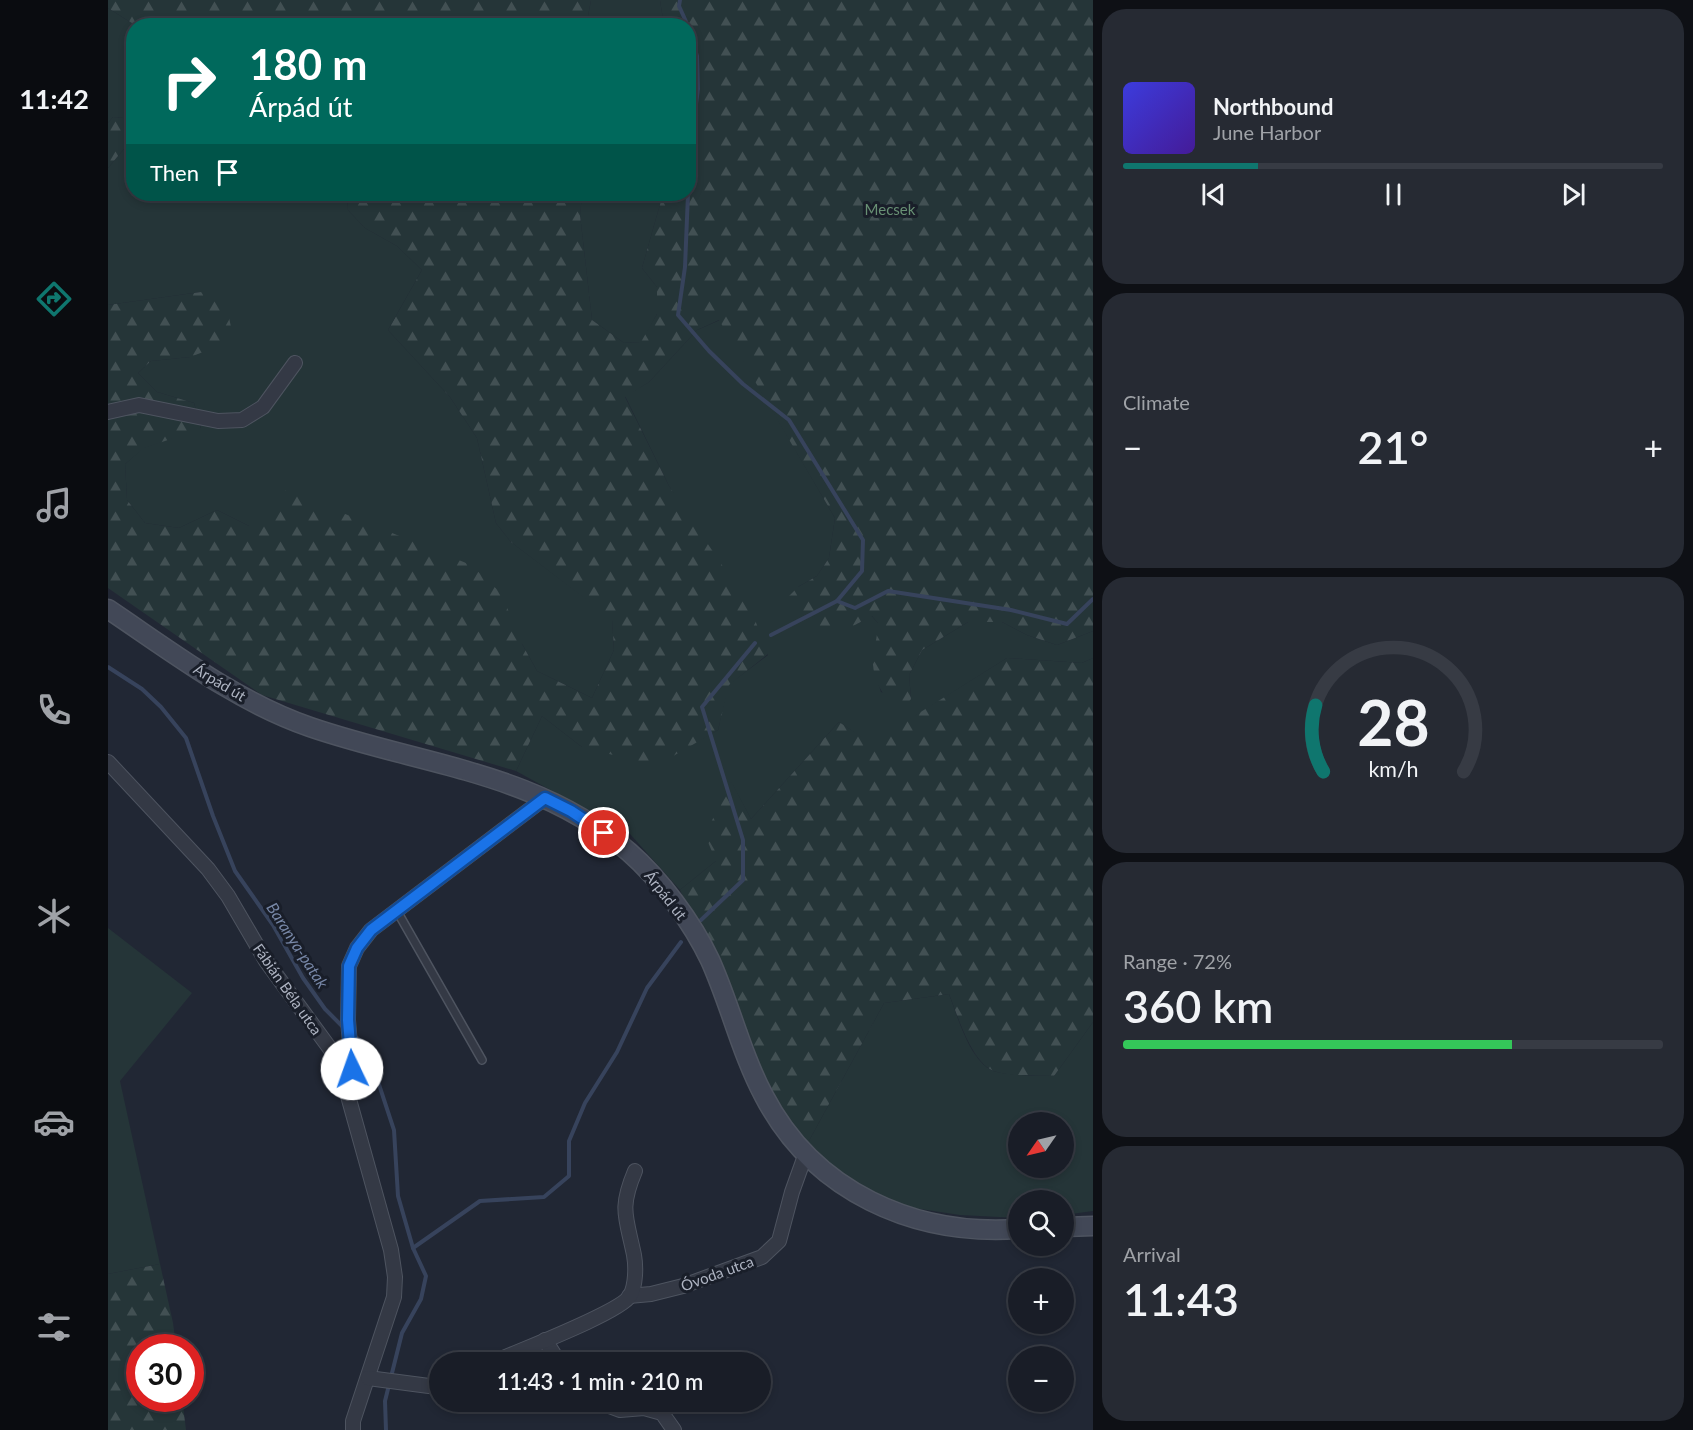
<!DOCTYPE html>
<meta charset="utf-8">
<style>
body{margin:0;font-family:Lato,sans-serif;background:#262a33;color:#f1f3f6;height:100vh;display:flex;flex-direction:column;font-size:22px;white-space:nowrap}
*{box-sizing:border-box;margin:0}
p{font-size:20px;color:#9fa2a7}
.icon{flex:none;width:33px;height:33px;fill:none;stroke:currentColor;stroke-width:2;stroke-linecap:round;stroke-linejoin:round}
.map{position:relative;flex:1;overflow:hidden}
.drawer{display:flex;flex-direction:column;gap:9px;padding:9px;background:#0e1015;width:600px}
.drawer>*{flex:none}
.top-card{position:absolute;left:18px;top:18px;width:570px;height:183px;border-radius:24px;box-shadow:0 3px 9px #0003,0 0 0 2px #373b44;background:#00695c;color:#fff;overflow:hidden}
.needle{width:39px;rotate:236deg}
.tools{position:absolute;left:900px;top:1112px;display:grid;gap:12px}
.tools a{display:grid;place-items:center;width:66px;height:66px;border-radius:50%;background:#191d27;box-shadow:0 3px 9px #0003,0 0 0 2px #373b44;font-size:30px}
.speed{position:absolute;left:18px;top:1334px;display:flex;gap:12px;font-size:30px;font-weight:700;text-align:center}
.speed>*{display:grid;place-content:center;width:78px;height:78px;border-radius:50%;background:#191d27;box-shadow:0 3px 9px #0003,0 0 0 2px #373b44;line-height:1}
.speed .limit{border:9px solid #d22;background:#fff;color:#111}
.pin{position:absolute;display:grid;place-items:center;width:51px;height:51px;color:#fff;margin:-26px;border:3px solid #fff;border-radius:50%;box-shadow:0 2px 6px #0007}
.me{position:absolute;width:66px;margin:-33px;rotate:357deg;stroke-linejoin:round;filter:drop-shadow(0 0 4px #0008)}
.turn{display:flex;align-items:center;gap:21px;height:126px;padding:0 24px;font-size:27px}
.turn .icon{width:78px;height:78px;stroke-width:2.5}
.turn b{display:block;font-size:42px;line-height:51px}
.then{display:flex;align-items:center;height:57px;padding:0 24px;background:#0003;gap:12px;font-size:22px}
.big{font-size:45px;font-weight:600;line-height:1.1}
.drawer .card{flex:1;display:flex;flex-direction:column;justify-content:center;gap:9px;min-width:0;padding:0 21px;border-radius:24px;background:#262a33}
.drawer .dial{align-items:center;gap:0}
.dial svg{height:156px;overflow:visible;fill:none;stroke:#373b44;stroke-width:7;stroke-linecap:round;text-anchor:middle}
.dial text{fill:#f1f3f6;stroke:none}
.song{display:flex;align-items:center;gap:18px}
.cover{width:72px;height:72px;border-radius:9px;background:linear-gradient(135deg,hsl(240 70% 55%),hsl(260 70% 35%))}
.played{height:6px;border-radius:3px;background:linear-gradient(90deg,#0f766e 25%,#373b44 25%)}
.keys{display:flex;justify-content:space-around;direction:ltr}
.heat{display:flex;justify-content:space-between;align-items:center;font-size:33px;direction:ltr}
.charge{height:9px;border-radius:4px;background:linear-gradient(90deg,#34c759 72%,#373b44 0)}
.trip{position:absolute;left:321px;top:1352px;width:342px;height:60px;border-radius:30px;background:#191d27;box-shadow:0 3px 9px #0003,0 0 0 2px #373b44;font-weight:600;line-height:60px;text-align:center}
main{display:flex;flex:1;min-height:0}
.tabs{display:flex;flex-direction:column;width:108px;justify-content:space-around;align-items:center;background:#0a0c10;color:#9fa2a7}
.tabs .icon{width:42px;height:42px}
.tabs .active{color:#0f766e}
.tabs b{font-size:27px;color:#f1f3f6}
.map>svg:first-child{display:block}
.grass{fill:#253538;fill-rule:evenodd}
.forest{fill:url(#forest-firs)}
.lines{fill:none;stroke-linecap:round;stroke-linejoin:round}
.stream{stroke:#37435c;stroke-width:4}
.service-casing{stroke:#4e5460;stroke-width:10}
.minor-casing{stroke:#4e5460;stroke-width:16}
.secondary-casing{stroke:#4e5460;stroke-width:21}
.service{stroke:#343945;stroke-width:7}
.minor{stroke:#343945;stroke-width:14}
.secondary{stroke:#424857;stroke-width:18}
.route-casing{stroke:#114b97;stroke-width:15}
.route{stroke:#1a73e8;stroke-width:10}
.labels{text-anchor:middle;dominant-baseline:central;stroke-width:6;stroke-linejoin:round;paint-order:stroke}
.park-label{font-size:15px;fill:#689074;stroke:#191e29}
.street-label{font-size:15px;fill:#aeb4c2;stroke:#191e29}
.water-label{font-size:16px;font-style:italic;fill:#7888a8;stroke:#191e29}
</style>
<main>
<nav class="tabs">
<b>11:42</b>
<svg class="icon active" aria-label="directions" viewBox="0 0 24 24"><path d="M12 3l9 9-9 9-9-9zM9 14v-3h6M13 9l2 2-2 2"/></svg>
<svg class="icon" aria-label="music" viewBox="0 0 24 24"><path d="M9 18V5l10-2v13"/><circle cx="6" cy="18" r="3"/><circle cx="16" cy="16" r="3"/></svg>
<svg class="icon" aria-label="phone" viewBox="0 0 24 24"><path d="M5 4h4l2 5-3 2q2 4 5 5l2-3 5 2v4C11 20 4 13 5 4z"/></svg>
<svg class="icon" aria-label="climate" viewBox="0 0 24 24"><path d="M12 3v18M4 7l16 10M4 17L20 7"/></svg>
<svg class="icon" aria-label="car" viewBox="0 0 24 24"><path d="M5 17H2v-5l4-1 3-4h7l3 4 3 1v5h-3M9 17h6M6 11h13"/><circle cx="7" cy="17" r="2"/><circle cx="17" cy="17" r="2"/></svg>
<svg class="icon" aria-label="filters" viewBox="0 0 24 24"><path d="M4 7h16M4 17h16"/><circle cx="9" cy="7" r="2"/><circle cx="15" cy="17" r="2"/></svg>
</nav>
<div class="map">
<svg width="985" height="1430" viewBox="0 0 985 1430">
<defs>
<pattern id="forest-firs" width="22" height="20" patternUnits="userSpaceOnUse" patternTransform="scale(1.5)"><rect width="22" height="20" fill="#253538"/><path d="M5 1l3.5 6h-7zM16 11l3.5 6h-7z" fill="#425053"/></pattern>
</defs>
<rect width="100%" height="100%" fill="#212734"/>
<g class="grass">
<polygon points="483,0 552,0 556,25 478,26"/>
<polygon points="0,8 27,25 26,26 25,119 5,117 0,123"/>
<polygon points="25,138 26,194 239,194 240,210 257,228 289,246 314,270 280,330 342,397 369,438 388,523 403,542 504,618 506,650 484,698 429,671 414,644 141,526 109,510 71,528 37,523 19,500 17,464 35,448 93,428 86,403 49,392 30,373 43,361 82,357 93,292 0,305 0,168"/>
<polygon points="474,194 555,194 534,268 549,287 549,314 534,342 516,343 484,320 472,215"/>
<polygon points="612,320 727,518 721,558 709,576 690,587 749,624 763,615 770,623 770,638 765,665 773,692 803,699 801,675 814,650 860,622 894,622 919,635 949,645 985,631 985,658 974,663 899,658 763,744 731,722 643,819 623,782 608,861 572,890 522,834 408,771 434,716 474,747 584,744 610,730 620,685 660,655 561,486 517,396 541,382 589,330"/>
<polygon points="0,928 84,993 12,1081 52,1264 0,1274"/>
<path d="M841,994C850,1017 863,1066 889,1072C905,1076 929,1075 946,1076L985,1022V1211L956,1215V1200H910V1218L852,1215L779,1204L697,1148L776,1003ZM910,1122H956V1167H910Z"/>
</g>
<g class="forest">
<polygon points="0,0 483,0 478,26 27,25 0,8"/>
<path d="M552,0H985V631L949,645L919,635L894,622H860L814,650L801,675L803,699L796,708C777,702 767,685 765,665C764,654 770,637 770,623L764,616C753,621 741,630 729,631C709,633 692,610 680,597L690,587L709,576L721,558L727,518L611,320L589,330L541,382L517,397L561,486L642,607L660,654L621,685L610,730L548,766L474,747L434,716L408,771L154,695L0,588V305L93,292L118,303L123,327L111,346L82,357L43,361L30,373L49,392L86,403L93,429L36,448L17,464L19,500L37,523L71,528L109,510L141,526L178,490L363,565L393,593L414,644L429,671L484,698L506,650L504,619L403,542L388,523L369,438L342,397L280,330L314,270L289,246L257,228L240,210L239,194H474L472,215L484,320L516,343L533,342L549,314V287L534,268L555,194H580V26L556,25Z"/>
<polygon points="5,117 25,119 25,138 0,168 0,123"/>
<path d="M899,658L974,663L985,658V1022L946,1076C928,1075 907,1077 889,1072C864,1066 850,1016 841,994L776,1003L697,1148L668,1110L640,1041L572,890L608,861L597,835L623,781L643,819L731,722L763,743Z"/>
<polygon points="52,1264 65,1323 68,1347 32,1347 32,1398 74,1398 78,1430 0,1430 0,1274"/>
</g>
<g class="lines">
<g class="stream">
<polyline points="572,0 571,6 580,26"/>
<polyline points="580,26 589,56 590,89 580,164"/>
<polyline points="580,194 577,267 570,315 601,351 635,384 681,420 755,540 754,571 729,601 663,635"/>
<polyline points="729,601 747,608 780,591 903,610 959,624 985,599"/>
<polyline points="0,667 34,689 53,707 78,738 105,816 127,871 165,925 195,978 217,1009 236,1028"/>
<polyline points="593,920 635,880 635,840 594,707 647,643"/>
<polyline points="244,1034 253,1041 261,1054 286,1130 290,1196 305,1248 318,1276 313,1299 294,1333 277,1401 278,1430"/>
<polyline points="305,1248 372,1201 436,1197 461,1176 461,1141 477,1103 509,1052 539,988 573,942"/>
</g>
<defs>
<polyline id="service" points="289,911 374,1060"/>
<g id="minor">
<polyline points="0,412 31,405 110,421 134,420 155,407 187,363"/>
<polyline points="0,762 100,869 120,896 158,961 223,1050 235,1078 283,1250 287,1277 286,1297 245,1421 245,1430"/>
<polyline points="235,1078 244,1069 240,1020 241,966 249,948 263,930 437,798"/>
<polyline points="521,1296 543,1294 575,1286 654,1257 671,1241 684,1192 698,1153"/>
<polyline points="437,1340 451,1362"/>
<path d="M386,1362C410,1351 511,1313 522,1296C528,1285 528,1266 526,1255C518,1216 511,1209 527,1171"/>
<polyline points="260,1378 321,1386 332,1384"/>
<polyline points="488,1401 512,1410 536,1408 554,1413 566,1430"/>
</g>
<g id="secondary">
<path d="M0,609C64,652 129,702 202,727C312,765 430,772 521,852C552,879 584,922 602,960C622,1004 633,1053 656,1096C706,1192 806,1236 910,1229"/>
<polyline points="956,1227 985,1226"/>
</g>
</defs>
<use href="#service" class="service-casing"/>
<use href="#minor" class="minor-casing"/>
<use href="#secondary" class="secondary-casing"/>
<use href="#service" class="service"/>
<use href="#minor" class="minor"/>
<use href="#secondary" class="secondary"/>
</g>
<g class="lines">
<defs>
<polyline id="route" points="244,1069 240,1020 241,966 249,948 263,930 437,798 463,811 496,833"/>
</defs>
<use href="#route" class="route-casing"/>
<use href="#route" class="route"/>
</g>
<g class="labels">
<g class="park-label">
<text x="782" y="209">Mecsek</text>
</g>
<g class="street-label">
<text transform="translate(112 682) rotate(31)">Árpád út</text>
<text transform="translate(558 895) rotate(52)">Árpád út</text>
<text transform="translate(180 989) rotate(55)">Fábián Béla utca</text>
<text transform="translate(609 1273) rotate(-20)">Óvoda utca</text>
</g>
<g class="water-label">
<text transform="translate(190 945) rotate(57)">Baranya-patak</text>
</g>
</g>
</svg>
<div class="tools">
<a><svg class="needle" viewBox="-14 -14 28 28"><path d="M0-13l5 13h-10z" fill="#e53935"/><path d="M0 13l5-13h-10z" fill="#9fa2a7"/></svg></a>
<a><svg class="icon" aria-label="search" viewBox="0 0 24 24"><circle cx="10" cy="10" r="6"/><path d="M15 15l6 6"/></svg></a>
<a>+</a>
<a>−</a>
</div>
<div class="speed"><div class="limit">30</div></div>
<div class="pin" style="left:496px;top:833px;background:#d93025"><svg class="icon" aria-label="arrive" viewBox="0 0 24 24"><path d="M6 21V4h12l-3 4 3 4H6"/></svg></div>
<svg class="me" style="left:244px;top:1069px" viewBox="-20 -20 40 40"><circle r="19" fill="#fff"/><path d="M0-13L10 11 0 6-10 11z" fill="#1a73e8"/></svg>
<div class="trip">11:43 · 1 min · 210 m</div>
<div class="top-card">
<div class="turn"><svg class="icon" aria-label="right" viewBox="0 0 24 24"><path d="M7 20v-9h11M14 6l5 5-5 5"/></svg><div><b>180 m</b>Árpád út</div></div>
<div class="then">Then<svg class="icon" aria-label="arrive" viewBox="0 0 24 24"><path d="M6 21V4h12l-3 4 3 4H6"/></svg></div>
</div>
</div>
<section class="drawer">
<div class="card">
<div class="song"><i class="cover"></i><div><b>Northbound</b><p>June Harbor</p></div></div>
<div class="played"></div>
<div class="keys"><svg class="icon" aria-label="previous" viewBox="0 0 24 24"><path d="M18 5L8 12l10 7zM5 5v14"/></svg><svg class="icon" aria-label="pause" viewBox="0 0 24 24"><path d="M8 5v14M16 5v14"/></svg><svg class="icon" aria-label="next" viewBox="0 0 24 24"><path d="M6 5l10 7-10 7zM19 5v14"/></svg></div>
</div>
<div class="card"><p>Climate</p>
<div class="heat"><a>−</a><b class="big">21°</b><a>+</a></div>
</div>
<div class="card dial"><svg viewBox="0 0 100 80">
<path d="M14 69A42 42 0 1 1 86 69"/>
<path d="M14 69A42 42 0 0 1 10 35" stroke="#0f766e"/>
<text x="50" y="56" font-size="32" font-weight="700">28</text>
<text x="50" y="72" font-size="11">km/h</text>
</svg></div>
<div class="card"><p>Range · 72%</p><b class="big">360 km</b><div class="charge"></div></div>
<div class="card"><p>Arrival</p><b class="big">11:43</b></div>
</section>
</main>
